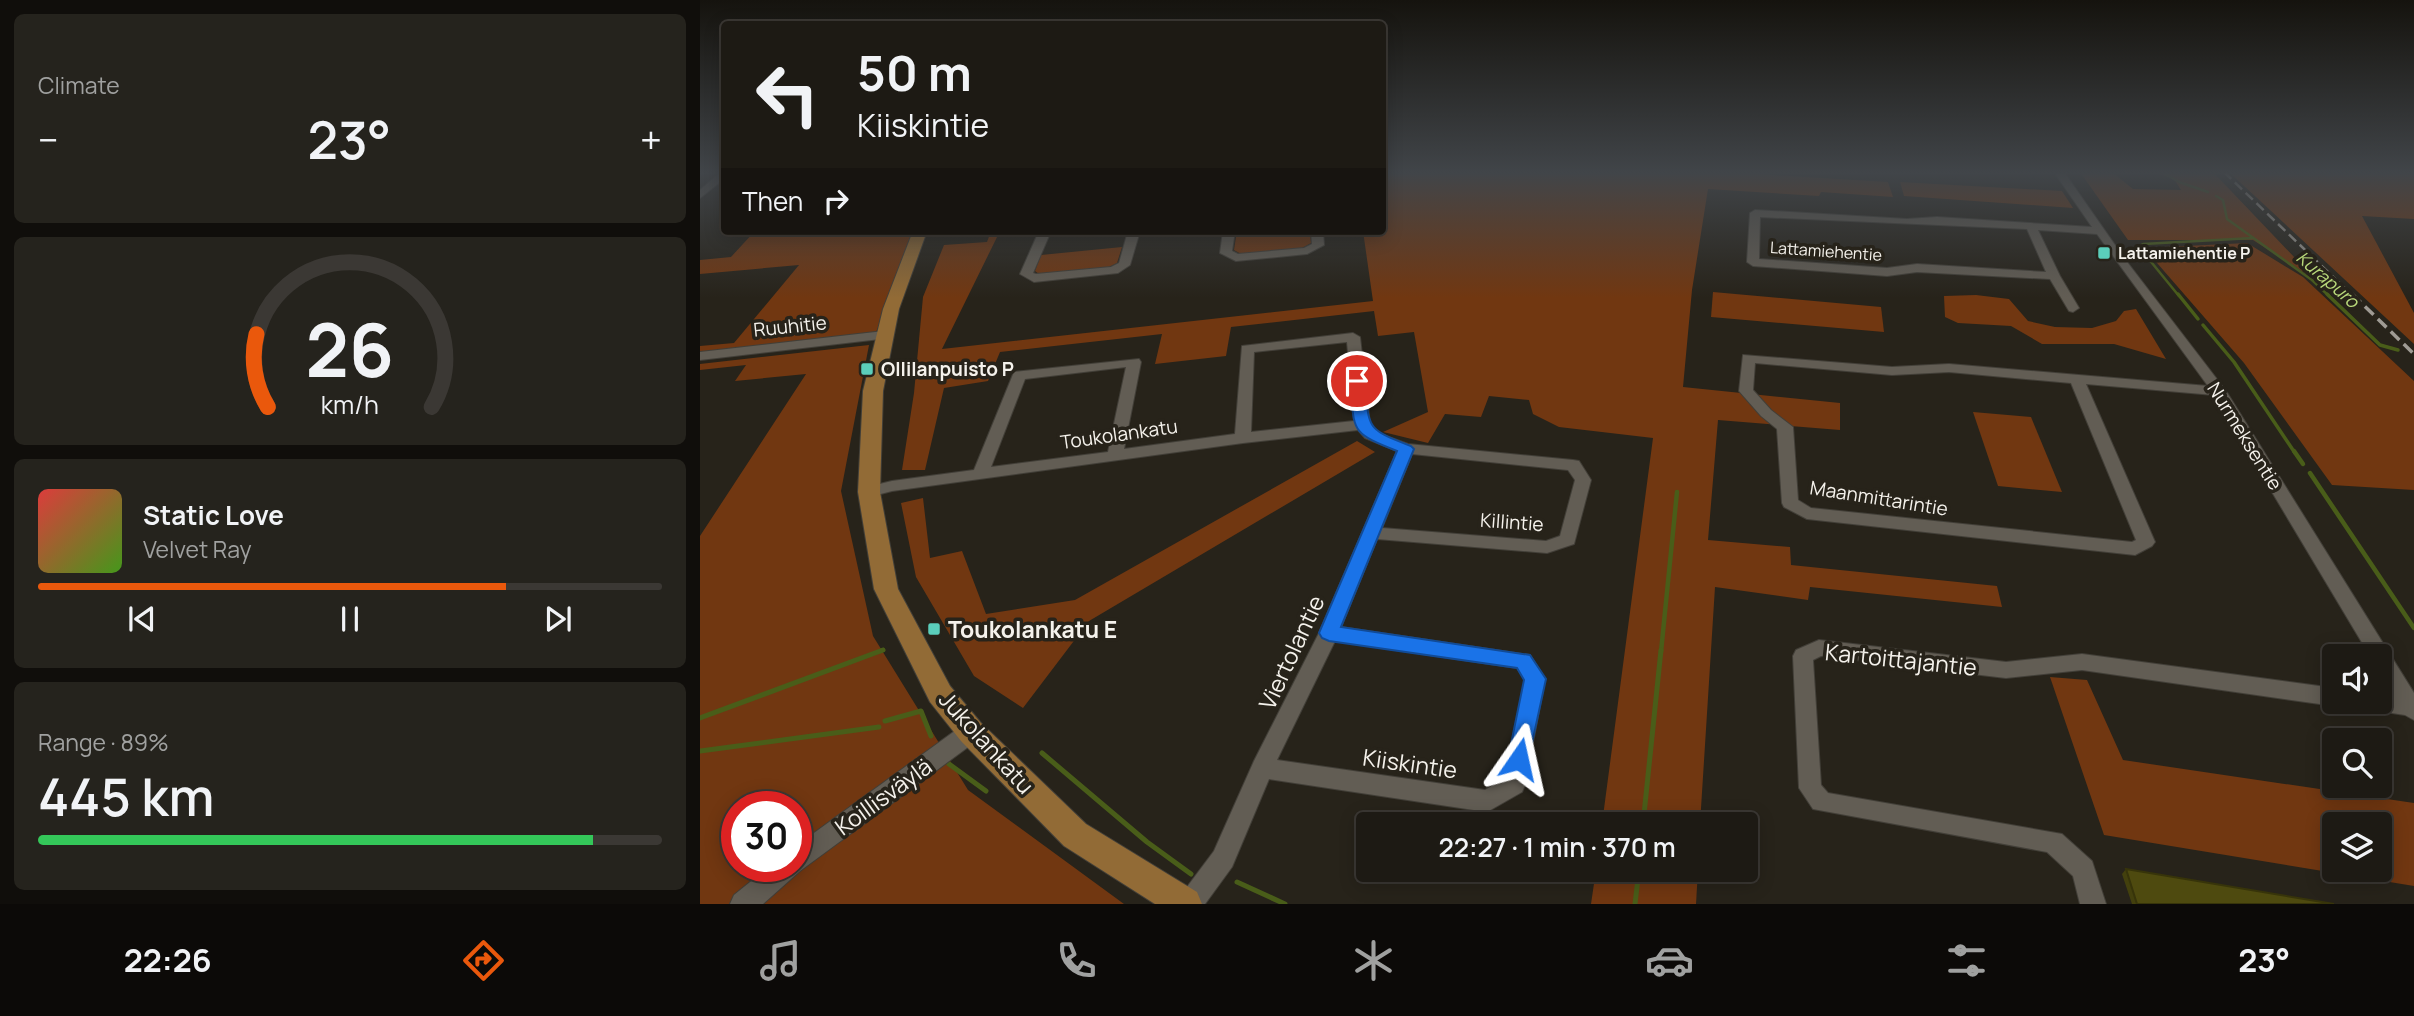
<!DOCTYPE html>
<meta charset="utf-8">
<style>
body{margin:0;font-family:Manrope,sans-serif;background:#25231d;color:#f1f3f6;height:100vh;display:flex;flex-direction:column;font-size:26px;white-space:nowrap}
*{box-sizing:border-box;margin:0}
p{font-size:23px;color:#a0a1a0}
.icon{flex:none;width:38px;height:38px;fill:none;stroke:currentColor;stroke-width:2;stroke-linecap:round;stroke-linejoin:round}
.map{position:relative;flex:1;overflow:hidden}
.drawer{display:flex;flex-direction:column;gap:14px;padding:14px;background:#100e0b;width:700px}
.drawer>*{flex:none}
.guide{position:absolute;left:21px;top:21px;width:665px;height:214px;border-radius:7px;box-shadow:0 4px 18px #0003,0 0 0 2px #3b3834;background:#1d1a14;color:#f1f3f6;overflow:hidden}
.controls{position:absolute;left:1622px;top:644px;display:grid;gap:14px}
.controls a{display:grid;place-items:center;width:70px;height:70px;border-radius:7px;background:#1d1a14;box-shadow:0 4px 18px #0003,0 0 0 2px #3b3834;font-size:35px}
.speed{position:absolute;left:21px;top:791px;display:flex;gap:14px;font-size:35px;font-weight:700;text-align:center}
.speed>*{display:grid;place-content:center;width:91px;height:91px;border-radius:50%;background:#1d1a14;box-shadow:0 4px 18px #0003,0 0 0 2px #3b3834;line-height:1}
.speed .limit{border:10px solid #d22;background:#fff;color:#111}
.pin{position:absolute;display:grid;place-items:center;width:60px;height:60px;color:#fff;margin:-30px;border:4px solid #fff;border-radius:50%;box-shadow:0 2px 7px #0007}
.me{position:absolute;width:77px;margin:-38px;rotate:11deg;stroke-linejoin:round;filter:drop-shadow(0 0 5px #0008)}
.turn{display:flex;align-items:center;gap:24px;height:147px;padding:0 21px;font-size:32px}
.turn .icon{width:91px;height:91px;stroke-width:2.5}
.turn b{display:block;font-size:49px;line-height:60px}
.then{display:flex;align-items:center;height:66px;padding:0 21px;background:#0003;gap:14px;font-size:26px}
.big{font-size:52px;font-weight:600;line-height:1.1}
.drawer .tile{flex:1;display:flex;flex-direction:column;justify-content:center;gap:10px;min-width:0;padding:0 24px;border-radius:10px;background:#25231d}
.drawer .dial{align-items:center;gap:0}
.dial svg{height:182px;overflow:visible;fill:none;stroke:#3b3834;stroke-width:7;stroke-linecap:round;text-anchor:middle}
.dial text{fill:#f1f3f6;stroke:none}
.song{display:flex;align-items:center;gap:21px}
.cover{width:84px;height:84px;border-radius:10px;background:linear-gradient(135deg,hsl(0 70% 55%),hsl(100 70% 35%))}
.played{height:7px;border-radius:4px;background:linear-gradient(90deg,#ea580c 75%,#3b3834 75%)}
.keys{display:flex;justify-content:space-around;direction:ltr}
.heat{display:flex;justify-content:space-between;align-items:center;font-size:38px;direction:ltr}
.charge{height:10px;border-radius:5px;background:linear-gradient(90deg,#34c759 89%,#3b3834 0)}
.trip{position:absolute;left:656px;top:812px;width:402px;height:70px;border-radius:7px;background:#1d1a14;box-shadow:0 4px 18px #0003,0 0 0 2px #3b3834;font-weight:600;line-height:70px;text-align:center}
.dock{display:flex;height:112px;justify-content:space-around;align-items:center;background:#0c0a08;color:#a0a1a0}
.dock .icon{width:49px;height:49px}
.dock .active{color:#ea580c}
.dock b{font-size:32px;color:#f1f3f6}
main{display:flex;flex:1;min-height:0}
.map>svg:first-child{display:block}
.green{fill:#713711;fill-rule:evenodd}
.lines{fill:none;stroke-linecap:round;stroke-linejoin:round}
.stream-far3{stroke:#495d19;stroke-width:2.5}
.stream-far2{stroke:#495d19;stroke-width:3.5}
.stream-far1{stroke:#495d19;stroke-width:4.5}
.stream{stroke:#495d19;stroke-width:5}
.minor-casing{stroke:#423f38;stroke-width:2}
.major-casing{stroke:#423f38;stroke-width:2}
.minor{fill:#625d54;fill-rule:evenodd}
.major{fill:#926b36;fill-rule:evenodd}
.rail-far1{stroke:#9f9b94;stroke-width:2.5;stroke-dasharray:10 5;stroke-linecap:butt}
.rail{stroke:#9f9b94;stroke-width:3.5;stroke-dasharray:12 6;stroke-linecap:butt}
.wall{fill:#43400d}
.building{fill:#4e4a0f;stroke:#37340a;stroke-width:2}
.route{fill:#1a73e8;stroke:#114b97;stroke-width:2}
.poi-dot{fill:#5bcebb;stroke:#27231a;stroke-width:2.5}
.labels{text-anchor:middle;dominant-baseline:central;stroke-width:7;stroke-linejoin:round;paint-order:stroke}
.far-street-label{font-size:16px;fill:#f5f2ec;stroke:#27231a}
.far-poi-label{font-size:16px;font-weight:bold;fill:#f5f2ec;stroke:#27231a;text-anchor:start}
.far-water-label{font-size:18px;font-style:italic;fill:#b8d87a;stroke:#27231a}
.street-label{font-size:19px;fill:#f5f2ec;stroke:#27231a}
.poi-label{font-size:19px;font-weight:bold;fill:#f5f2ec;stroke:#27231a;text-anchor:start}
.near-poi-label{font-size:23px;font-weight:bold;fill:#f5f2ec;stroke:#27231a;text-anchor:start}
.near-street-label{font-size:23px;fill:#f5f2ec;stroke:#27231a}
</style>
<main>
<section class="drawer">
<div class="tile"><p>Climate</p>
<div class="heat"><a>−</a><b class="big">23°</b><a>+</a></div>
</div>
<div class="tile dial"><svg viewBox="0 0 100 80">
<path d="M14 69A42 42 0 1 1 86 69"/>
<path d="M14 69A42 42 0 0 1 9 37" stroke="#ea580c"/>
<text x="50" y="56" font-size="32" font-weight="700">26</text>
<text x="50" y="72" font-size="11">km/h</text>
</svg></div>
<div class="tile">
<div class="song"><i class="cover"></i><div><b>Static Love</b><p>Velvet Ray</p></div></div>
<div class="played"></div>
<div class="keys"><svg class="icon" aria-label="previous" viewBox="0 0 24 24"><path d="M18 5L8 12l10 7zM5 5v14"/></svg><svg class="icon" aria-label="pause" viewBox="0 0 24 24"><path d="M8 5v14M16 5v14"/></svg><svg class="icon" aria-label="next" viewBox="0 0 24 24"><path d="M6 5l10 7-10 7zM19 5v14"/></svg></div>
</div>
<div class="tile"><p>Range · 89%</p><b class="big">445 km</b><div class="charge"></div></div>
</section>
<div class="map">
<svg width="1714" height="904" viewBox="0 0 1714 904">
<rect width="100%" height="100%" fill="#27231a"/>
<g class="green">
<polygon points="683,172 1024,172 1188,182 1193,197 1121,192 1119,196 1008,189 992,290 983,387 1140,403 1140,430 1018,420 1008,540 1090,547 1091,565 1297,586 1302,607 1110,587 1108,600 1015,587 1000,824 902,824 953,438 859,427 833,414 829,400 789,396 781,417 745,414 728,443 683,432 728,412 714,332 678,336 674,311 531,327 526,356 455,364 462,334 300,352 288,381 244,388 225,470 202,470 214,393 223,297 244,245 287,242 291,231 300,231 242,349 673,301 663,231 682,231"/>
<polygon points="1380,172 1412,172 1433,189 1481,190 1474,179 1454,172 1513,172 1616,280 1553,240 1428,240"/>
<polygon points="1529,172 1714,172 1714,219 1662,216 1714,313 1714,344"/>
<polygon points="1200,182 1362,191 1373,208 1204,196"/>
<polygon points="216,231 175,335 0,354 0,346 34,343 99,265 0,274 0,260 31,257 54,232"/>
<polygon points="610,231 611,243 602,248 541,254 534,250 536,237"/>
<polygon points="1547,243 1603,277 1714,381 1714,490 1632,485 1544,363 1444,248"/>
<polygon points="422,247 417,263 409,267 339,274 335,271 341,255"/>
<polygon points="1013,292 1181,307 1184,332 1011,317"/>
<polygon points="1276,295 1309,299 1328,321 1355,327 1392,328 1416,321 1424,311 1436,309 1466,359 1414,344 1342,344 1311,326 1258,323 1245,317 1244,296"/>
<path d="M169,345L141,491L173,636L268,790L424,904H0V536L106,374L35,381L46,365L0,370V364ZM37,807H96V866H37Z"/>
<polygon points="1273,412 1331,417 1362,492 1298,486"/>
<polygon points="657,441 675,452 389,621 323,708 274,676 216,577 201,503 223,498 230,558 262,551 286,614 375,600"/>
<path d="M1350,677L1387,680L1423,760L1714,803V886L1404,835ZM1634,824H1680V870H1634Z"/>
<polygon points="896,870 998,870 996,904 891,904"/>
</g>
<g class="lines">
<g class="stream-far3">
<polyline points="1462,172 1479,182 1508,192"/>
<polyline points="1516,196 1523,200 1527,219 1612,280 1629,296"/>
<polyline points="1438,247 1443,244 1553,238"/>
<polyline points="1443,252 1479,296"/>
</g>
<g class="stream-far2">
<polyline points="1478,294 1498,319"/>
<polyline points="1627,294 1680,345 1698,350"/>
<polyline points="1503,325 1534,362 1595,453"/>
</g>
<g class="stream-far1">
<polyline points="1594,451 1603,464"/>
<polyline points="1610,473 1714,628"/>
<polyline points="178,652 183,650"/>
<polyline points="961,652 977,492"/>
</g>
<g class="stream">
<polyline points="0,718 183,650"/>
<polyline points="185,721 221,711 231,736"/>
<polyline points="0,751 179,727"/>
<polyline points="342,753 447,842 491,874"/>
<polyline points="249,764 286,791"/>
<polyline points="943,824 961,650"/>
<polyline points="537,882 585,904"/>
<polyline points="935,904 939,870"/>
</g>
<defs>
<g id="minor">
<polygon points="21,172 24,172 24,179 0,198 0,190"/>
<path d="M1354,172H1364L1424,258L1526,391L1714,693V720L1705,715L1659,708L1656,702H1680V695L1694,696L1680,673V656H1670L1514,395L1386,384L1455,542L1452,546L1435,555L1107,519L1084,507L1082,503L1077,429L1061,416L1039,391L1043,355L1192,367L1249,364L1508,386L1397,234L1338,230L1360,276L1379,308L1373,312L1369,311L1350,279L1217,272L1187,276L1053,266L1047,262L1050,213L1055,210L1207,219L1237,217L1392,227ZM1060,217L1327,229L1346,272L1217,264L1187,268L1059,259ZM1055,363L1192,375L1249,372L1371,383L1436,540L1432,542L1111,508L1098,500L1093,427L1071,410L1053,390Z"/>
<polygon points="339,231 351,231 333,273 336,274 411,267 419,263 428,231 440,231 430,265 418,273 334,282 320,274"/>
<polygon points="523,231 535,231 532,251 538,254 604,248 612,244 611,231 623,231 624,245 607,254 536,261 520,253"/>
<polygon points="184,331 191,335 189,338 0,360 0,352"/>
<path d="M653,333L660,337L670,424L675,432L708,444L873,460L879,461L891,480L874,544L847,553L677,539L641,627L830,655L845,679L825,785L822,792L787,812L569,779L532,867L505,904H477L481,895L514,851L554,761L619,633L697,451L665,438L658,430L543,443L192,491L169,497L161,492L163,488L192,481L274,470L314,372L439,359L441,362L424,449L535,434L542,346ZM647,342L654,421L551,432L554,352ZM426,367L408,452L291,467L325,379ZM712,454L868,470L875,480L860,536L846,541L682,528ZM635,641L817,668L825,680L804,779L785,790L577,760Z"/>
<polygon points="1119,640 1306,662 1382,654 1634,688 1634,702 1642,702 1634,706 1382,670 1306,678 1121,656 1113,660 1121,785 1128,793 1362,834 1392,861 1406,904 1380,904 1373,876 1347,852 1113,809 1099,788 1093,656 1096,650"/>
<polygon points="271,723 279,725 282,732 279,739 100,871 63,904 30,904 34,895 70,866 96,866 96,846 263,725"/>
</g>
<polygon id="major" points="213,231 227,231 199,309 183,391 180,492 198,589 250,686 281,723 386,824 497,892 502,904 455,904 364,846 261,741 230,702 174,589 158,492 163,391 183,309"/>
</defs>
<use href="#minor" class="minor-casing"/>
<use href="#major" class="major-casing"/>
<use href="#minor" class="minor"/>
<use href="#major" class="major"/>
<polyline class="rail-far1" points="1524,172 1653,296"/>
<polyline class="rail" points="1652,294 1714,354"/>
</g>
<polygon class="wall" points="1426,869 1634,904 1432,904 1422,874"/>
<polygon class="building" points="1426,869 1634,904 1437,904"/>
<linearGradient id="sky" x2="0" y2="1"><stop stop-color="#15130e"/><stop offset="0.58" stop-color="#414549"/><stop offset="1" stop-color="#414549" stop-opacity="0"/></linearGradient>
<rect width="1714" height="298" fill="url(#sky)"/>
<path class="route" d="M657,377L664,381C670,430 665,428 711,446L714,449L641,627L830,655L846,679L827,766L819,768L811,766L808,759L824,680L817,668L629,641L622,638L619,633L697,451C648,432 655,431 650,381Z"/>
<g class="poi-dot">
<rect x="1397" y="246" width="14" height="14" rx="3.5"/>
<rect x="160" y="362" width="14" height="14" rx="3.5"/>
<rect x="227" y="622" width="14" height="14" rx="3.5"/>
</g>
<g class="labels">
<g class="far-street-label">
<text transform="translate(1126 251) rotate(4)">Lattamiehentie</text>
</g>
<g class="far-poi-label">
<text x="1418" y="253">Lattamiehentie P</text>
</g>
<g class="far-water-label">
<text transform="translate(1628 279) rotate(41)">Kurapuro</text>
</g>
<g class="street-label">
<text transform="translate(90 326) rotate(-6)">Ruuhitie</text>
<text transform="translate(419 434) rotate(-8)">Toukolankatu</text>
<text transform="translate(1545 436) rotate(58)">Nurmeksentie</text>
<text transform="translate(1179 498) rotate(9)">Maanmittarintie</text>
<text transform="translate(812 522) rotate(4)">Killintie</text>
</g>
<g class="poi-label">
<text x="181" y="369">Ollilanpuisto P</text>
</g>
<g class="near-poi-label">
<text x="248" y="629">Toukolankatu E</text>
</g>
<g class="near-street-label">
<text transform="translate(591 652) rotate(-65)">Viertolantie</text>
<text transform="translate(1201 659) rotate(6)">Kartoittajantie</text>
<text transform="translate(287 742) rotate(48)">Jukolankatu</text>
<text transform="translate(710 763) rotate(8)">Kiiskintie</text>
<text transform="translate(183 796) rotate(-36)">Koillisväylä</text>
</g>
</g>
</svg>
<div class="controls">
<a><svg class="icon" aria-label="sound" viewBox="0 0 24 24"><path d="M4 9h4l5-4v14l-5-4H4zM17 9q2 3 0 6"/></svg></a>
<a><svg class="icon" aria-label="search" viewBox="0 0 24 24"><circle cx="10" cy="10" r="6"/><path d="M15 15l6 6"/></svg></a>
<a><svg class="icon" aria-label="layers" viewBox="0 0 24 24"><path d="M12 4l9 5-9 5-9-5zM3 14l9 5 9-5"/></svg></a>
</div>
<div class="speed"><div class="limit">30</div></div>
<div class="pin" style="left:657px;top:381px;background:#d93025"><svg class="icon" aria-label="arrive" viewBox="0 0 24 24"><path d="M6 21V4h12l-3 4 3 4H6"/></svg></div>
<svg class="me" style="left:819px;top:759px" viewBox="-20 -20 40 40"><path d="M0-17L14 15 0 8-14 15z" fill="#1a73e8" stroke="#fff" stroke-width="4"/></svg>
<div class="trip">22:27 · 1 min · 370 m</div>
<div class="guide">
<div class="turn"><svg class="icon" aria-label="left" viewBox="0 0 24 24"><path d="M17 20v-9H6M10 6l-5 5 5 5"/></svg><div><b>50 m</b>Kiiskintie</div></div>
<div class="then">Then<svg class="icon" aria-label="right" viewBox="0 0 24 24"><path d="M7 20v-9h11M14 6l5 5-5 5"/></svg></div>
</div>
</div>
</main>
<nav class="dock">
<b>22:26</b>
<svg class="icon active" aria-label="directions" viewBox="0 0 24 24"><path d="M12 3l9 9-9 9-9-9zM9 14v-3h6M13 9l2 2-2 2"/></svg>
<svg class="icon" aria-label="music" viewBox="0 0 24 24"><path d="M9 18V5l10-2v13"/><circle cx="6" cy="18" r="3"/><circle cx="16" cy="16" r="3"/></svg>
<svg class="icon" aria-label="phone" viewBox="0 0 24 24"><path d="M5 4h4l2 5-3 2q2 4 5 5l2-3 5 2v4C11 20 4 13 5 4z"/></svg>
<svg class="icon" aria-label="climate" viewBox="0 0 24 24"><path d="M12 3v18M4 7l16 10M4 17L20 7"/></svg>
<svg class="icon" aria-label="car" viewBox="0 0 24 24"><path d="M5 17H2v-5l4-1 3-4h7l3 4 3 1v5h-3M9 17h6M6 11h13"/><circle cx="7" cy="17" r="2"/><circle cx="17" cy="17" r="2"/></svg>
<svg class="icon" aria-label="filters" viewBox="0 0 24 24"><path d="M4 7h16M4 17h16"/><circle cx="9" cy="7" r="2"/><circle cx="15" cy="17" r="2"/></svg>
<b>23°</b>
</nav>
